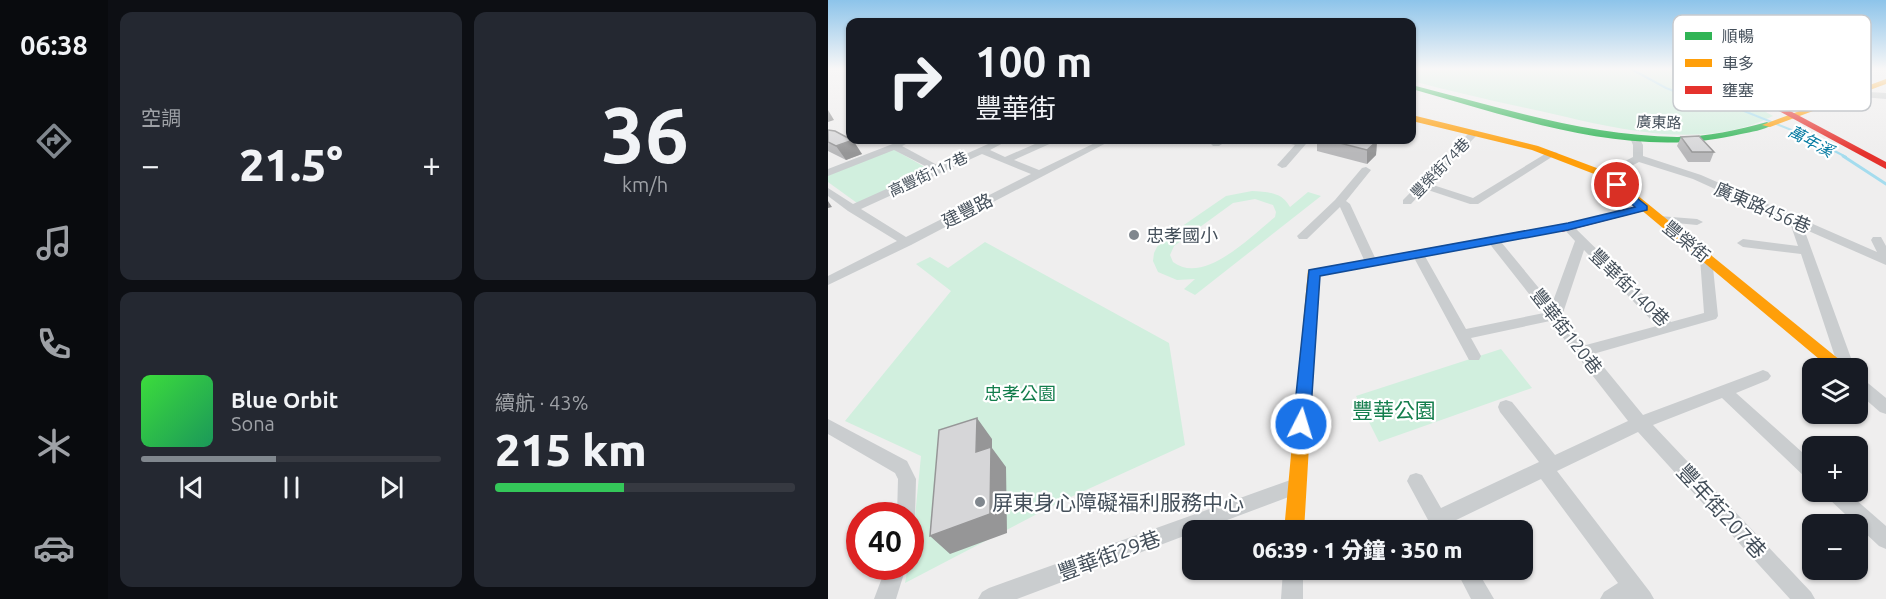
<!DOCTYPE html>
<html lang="zh-TW">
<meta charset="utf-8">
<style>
body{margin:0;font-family:Ubuntu,"Noto Sans TC",sans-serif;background:#242831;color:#f1f3f6;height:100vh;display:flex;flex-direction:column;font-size:22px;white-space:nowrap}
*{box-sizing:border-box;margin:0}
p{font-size:20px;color:#9ea1a6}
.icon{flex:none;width:33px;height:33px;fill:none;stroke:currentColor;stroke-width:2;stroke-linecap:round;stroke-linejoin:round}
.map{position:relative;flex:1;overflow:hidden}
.drawer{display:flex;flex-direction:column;gap:12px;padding:12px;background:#0d0f14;width:720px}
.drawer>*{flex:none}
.hud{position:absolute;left:18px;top:18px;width:570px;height:126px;border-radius:12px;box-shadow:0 2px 4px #0004;background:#171b24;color:#f1f3f6;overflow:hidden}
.tools{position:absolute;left:974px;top:358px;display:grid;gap:12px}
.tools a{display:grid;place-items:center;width:66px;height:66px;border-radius:12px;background:#171b24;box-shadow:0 2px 4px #0004;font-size:30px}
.speed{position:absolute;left:18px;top:502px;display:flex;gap:12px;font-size:30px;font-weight:700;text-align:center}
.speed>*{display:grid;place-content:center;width:78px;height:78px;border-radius:50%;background:#171b24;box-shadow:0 2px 4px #0004;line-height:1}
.speed .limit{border:9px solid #d22;background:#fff;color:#111}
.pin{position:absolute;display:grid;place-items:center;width:51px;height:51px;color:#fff;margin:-26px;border:3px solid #fff;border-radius:50%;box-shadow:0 2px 6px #0007}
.me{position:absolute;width:66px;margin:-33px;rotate:5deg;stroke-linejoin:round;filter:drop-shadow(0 0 4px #0008)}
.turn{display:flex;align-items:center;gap:21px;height:126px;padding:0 30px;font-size:27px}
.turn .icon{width:78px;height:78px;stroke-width:2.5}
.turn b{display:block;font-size:42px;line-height:51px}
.big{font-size:45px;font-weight:800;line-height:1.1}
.drawer .card{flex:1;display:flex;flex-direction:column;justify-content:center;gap:9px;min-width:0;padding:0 21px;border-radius:12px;background:#242831}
.drawer .dial{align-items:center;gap:0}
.dial b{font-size:78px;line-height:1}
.song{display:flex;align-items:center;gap:18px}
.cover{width:72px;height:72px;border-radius:9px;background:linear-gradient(135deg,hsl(120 70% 55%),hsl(150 70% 35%))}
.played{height:6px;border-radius:3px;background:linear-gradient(90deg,#80878e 45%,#363941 45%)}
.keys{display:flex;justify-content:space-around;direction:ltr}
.heat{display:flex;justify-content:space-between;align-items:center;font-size:33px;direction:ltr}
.charge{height:9px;border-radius:4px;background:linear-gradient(90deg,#34c759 43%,#363941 0)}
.drawer .tiles{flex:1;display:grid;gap:12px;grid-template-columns:repeat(2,1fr)}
.trip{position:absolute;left:354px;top:520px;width:351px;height:60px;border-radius:12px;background:#171b24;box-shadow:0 2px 4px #0004;font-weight:800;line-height:60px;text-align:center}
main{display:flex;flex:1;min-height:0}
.dock{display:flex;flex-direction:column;width:108px;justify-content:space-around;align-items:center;background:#090b0e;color:#9ea1a6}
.dock .icon{width:42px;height:42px}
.dock .active{color:#80878e}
.dock b{font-size:27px;color:#f1f3f6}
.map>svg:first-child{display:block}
.green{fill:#d1efde;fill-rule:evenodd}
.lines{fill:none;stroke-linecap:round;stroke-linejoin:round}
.stream-far1{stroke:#a4dcee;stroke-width:2}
.stream{stroke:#a4dcee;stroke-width:3}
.street{fill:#cacdcf;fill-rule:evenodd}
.fast{fill:#30b455;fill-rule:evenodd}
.slow{fill:#ff9f0a;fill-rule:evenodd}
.jam{fill:#e5322d;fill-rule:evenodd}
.wall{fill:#b8b8ba}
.shaded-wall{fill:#969697}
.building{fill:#d6d6d8;stroke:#969697;stroke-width:1.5}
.route{fill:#1a73e8;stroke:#114b97;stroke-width:1.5}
.poi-dot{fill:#80878e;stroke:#fff;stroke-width:2}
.labels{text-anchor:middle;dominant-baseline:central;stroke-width:4.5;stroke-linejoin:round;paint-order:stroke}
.far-street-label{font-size:15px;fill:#45505b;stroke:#fff}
.far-water-label{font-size:16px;font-style:italic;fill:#087ca3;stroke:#fff}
.street-label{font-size:18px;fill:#45505b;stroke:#fff}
.poi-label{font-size:18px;fill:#45505b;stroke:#fff;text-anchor:start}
.park-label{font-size:18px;fill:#147e4d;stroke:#fff}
.near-park-label{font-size:21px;fill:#147e4d;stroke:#fff}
.near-poi-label{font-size:21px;fill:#45505b;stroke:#fff;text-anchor:start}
.near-street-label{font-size:21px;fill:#45505b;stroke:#fff}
.key{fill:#fff;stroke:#c7cace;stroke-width:1.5}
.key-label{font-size:16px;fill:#45505b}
</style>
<main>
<nav class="dock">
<b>06:38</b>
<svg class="icon active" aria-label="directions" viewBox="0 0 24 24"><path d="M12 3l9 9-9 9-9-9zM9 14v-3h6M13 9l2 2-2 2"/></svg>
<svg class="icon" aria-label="music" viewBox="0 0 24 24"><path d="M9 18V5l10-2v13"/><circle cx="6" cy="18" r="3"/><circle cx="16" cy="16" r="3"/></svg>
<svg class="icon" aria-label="phone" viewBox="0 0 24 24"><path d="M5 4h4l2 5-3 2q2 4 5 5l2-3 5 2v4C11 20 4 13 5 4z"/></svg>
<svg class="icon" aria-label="climate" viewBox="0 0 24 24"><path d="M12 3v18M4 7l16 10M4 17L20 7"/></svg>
<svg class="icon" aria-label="car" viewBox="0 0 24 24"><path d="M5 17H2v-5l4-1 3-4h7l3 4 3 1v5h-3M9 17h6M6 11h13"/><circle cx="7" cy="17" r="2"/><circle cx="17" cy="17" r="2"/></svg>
</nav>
<section class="drawer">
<div class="tiles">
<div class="card"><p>空調</p>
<div class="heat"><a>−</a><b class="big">21.5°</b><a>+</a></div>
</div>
<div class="card dial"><b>36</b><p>km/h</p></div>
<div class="card">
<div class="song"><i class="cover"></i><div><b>Blue Orbit</b><p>Sona</p></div></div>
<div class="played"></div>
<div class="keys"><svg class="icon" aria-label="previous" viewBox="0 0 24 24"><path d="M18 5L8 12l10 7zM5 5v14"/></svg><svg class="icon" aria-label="pause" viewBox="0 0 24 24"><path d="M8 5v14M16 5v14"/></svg><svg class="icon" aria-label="next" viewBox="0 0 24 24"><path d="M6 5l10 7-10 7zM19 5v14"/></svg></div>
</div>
<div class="card"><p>續航 · 43%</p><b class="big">215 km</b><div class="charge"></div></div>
</div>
</section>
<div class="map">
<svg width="1058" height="599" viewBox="0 0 1058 599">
<rect width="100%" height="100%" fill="#efeeee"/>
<g class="green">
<path d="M584,69H862L945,116C873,152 787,128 712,111C669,102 626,92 584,81Z"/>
<polygon points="65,149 102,170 29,203 0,182 0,175"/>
<path d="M424,191C440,192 454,192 462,207L480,192L493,196L367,295L356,289L367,279L349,280L330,272L325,261L326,253L329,247L334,240L398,196ZM427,199L445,205L448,212L447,217C424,235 376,286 345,262L342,255L346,246L405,203Z"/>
<polygon points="157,242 341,343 357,445 234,501 77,583 80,567 82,567 93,456 17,421 123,291 88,264 102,257 120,268"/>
<polygon points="673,349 704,388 551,442 528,396"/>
</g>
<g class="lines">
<polyline class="stream-far1" points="803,69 838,88 859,96 891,101 976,135 1018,157"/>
<polyline class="stream" points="1015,156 1058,184"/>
<g class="street">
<polygon points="1025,91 1058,93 1058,99 1022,96 1022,92"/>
<polygon points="645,131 650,134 648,136 602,184 645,198 722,151 730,153 650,204 642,204 597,189 583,204 575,204 575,200 642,132"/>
<polygon points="807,135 810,136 815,145 815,156 873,175 1049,252 1043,240 1045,237 1053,237 1058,246 1058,265 976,229 1027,369 1011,369 973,254 915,247 909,243 915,239 970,246 962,223 865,179 811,162 782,177 774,177 774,173 805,157 805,145 802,138"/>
<path d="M75,140H86L74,146L111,166L169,140H181L162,150L177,157L216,140H227L226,142L186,160L211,170L273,140H284L83,245L0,285V276L69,241L20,211L0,196V188L25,204L103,169L66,150L0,176V169ZM154,154L203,174L78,237L33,209Z"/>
<polygon points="389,140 400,140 391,146 385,146 383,144"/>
<polygon points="453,140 466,140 478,144 458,167 454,168 449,165 467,145 454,142"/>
<polygon points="538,167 543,170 518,201 522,204 549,262 543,266 537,262 512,207 479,239 471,239 469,236 507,200 534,168"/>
<polygon points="831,216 869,219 875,222 869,225 827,221 825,219"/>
<path d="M740,223L744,225L843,322L876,313L872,258L878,254L884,258L890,316L888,319L765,354L815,415L930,372L935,370L940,372L943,376L940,380L908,393L984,461V480L978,478L894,398L825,425L983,592L987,599H962L810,432L729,471L822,592L826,599H772L776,592L790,583L713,479L622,523L626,531H606L579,481L582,475L588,473L594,475L613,508L711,462L672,412L670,407L672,402L678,400L684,402L727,455L800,421L722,321L643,338L653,356L651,360H641L584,254L586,251H594L638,329L716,313L661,243L659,240L661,237H669L724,304L747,241L734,227ZM756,250L829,326L758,345L734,316Z"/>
<polygon points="1029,377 1035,379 1058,398 1058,414 1052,412 1029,392"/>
<polygon points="0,419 79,461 88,479 87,516 85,522 82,523 82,516 69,516 70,479 67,473 0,434"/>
<polygon points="468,478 474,480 477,486 474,492 370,531 364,531 364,533 189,599 150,599 154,592 161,588"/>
<polygon points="997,492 1019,492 1058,526 1058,549 1051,546 1000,498"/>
<polygon points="58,567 78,567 68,599 46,599"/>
<polygon points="455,570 475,570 475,599 453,599"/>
<polygon points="628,570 649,570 666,599 643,599"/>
</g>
<path class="fast" d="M584,85C671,107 758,136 849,137C880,137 909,130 939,122L944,125C936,130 923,132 913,134C804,161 688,118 584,89Z"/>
<g class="slow">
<polygon points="1058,79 1058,84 942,127 934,125"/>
<polygon points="584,115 710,146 782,173 1018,365 1021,369 1003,369 774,177 704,150 584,121"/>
<polygon points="734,224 738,226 740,228 738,230 491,276 476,531 456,531 480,270"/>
</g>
<g class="jam">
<polygon points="873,69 883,69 1058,162 1058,169"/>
<polygon points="815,205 819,206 819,210 734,232 728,228 730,226"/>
</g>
</g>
<g class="wall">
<polygon points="0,130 34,154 18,160 0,151"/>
<polygon points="853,137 886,152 882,162 860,162 849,146"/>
<polygon points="489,140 542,140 549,141 548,155 539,164 489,151"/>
</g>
<g class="shaded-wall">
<polygon points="0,110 6,120 0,122"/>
<polygon points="25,140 34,154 18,160 8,146"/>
<polygon points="549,141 548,155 539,164 539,150"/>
<polygon points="0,201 4,207 0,208"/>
<polygon points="149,418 164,439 164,448 178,467 179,533 122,554 102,536 148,452"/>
</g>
<g class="building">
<polygon points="0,130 7,131 22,139 22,140 25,140 8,146 0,142"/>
<polygon points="871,136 886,152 864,152 853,137"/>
<polygon points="500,140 542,140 549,141 539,150"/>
<polygon points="149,418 148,452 163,447 162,514 102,536 111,430"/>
</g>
<linearGradient id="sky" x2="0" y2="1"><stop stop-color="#8dc4ea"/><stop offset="0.45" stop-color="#f8f7f7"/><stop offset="1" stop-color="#f8f7f7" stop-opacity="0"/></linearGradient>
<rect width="1058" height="153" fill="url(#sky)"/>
<polygon class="route" points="789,182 819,206 819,210 740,230 492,276 482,424 479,429 473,431 467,429 465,424 481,270 740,223 807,207 785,187 783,185"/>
<g class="poi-dot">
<circle cx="306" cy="235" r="6"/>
<circle cx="152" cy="502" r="6"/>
</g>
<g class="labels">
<g class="far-street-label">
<text transform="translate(831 122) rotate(2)">廣東路</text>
<text transform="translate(612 168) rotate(-46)">豐榮街74巷</text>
<text transform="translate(100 174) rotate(-25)">高豐街117巷</text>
</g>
<g class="far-water-label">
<text transform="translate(983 141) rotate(28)">萬年溪</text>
</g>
<g class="street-label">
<text transform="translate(935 207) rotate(23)">廣東路456巷</text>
<text transform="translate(139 210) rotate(-27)">建豐路</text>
<text transform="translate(859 241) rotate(39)">豐榮街</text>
<text transform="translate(802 287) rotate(44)">豐華街140巷</text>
<text transform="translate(739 331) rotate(52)">豐華街120巷</text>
</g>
<g class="poi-label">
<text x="318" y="235">忠孝國小</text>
</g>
<g class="park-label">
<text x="192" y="393">忠孝公園</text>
</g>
<g class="near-park-label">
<text x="566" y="410">豐華公園</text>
</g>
<g class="near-poi-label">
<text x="164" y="502">屏東身心障礙福利服務中心</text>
</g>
<g class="near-street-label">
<text transform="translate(894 511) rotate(47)">豐年街207巷</text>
<text transform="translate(281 555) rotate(-20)">豐華街29巷</text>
</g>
</g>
<rect x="845" y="15" width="198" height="96" rx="9" class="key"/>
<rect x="857" y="32" width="27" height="8" fill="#30b455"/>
<rect x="857" y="59" width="27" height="8" fill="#ff9f0a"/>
<rect x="857" y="86" width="27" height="8" fill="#e5322d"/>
<g class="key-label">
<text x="894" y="42">順暢</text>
<text x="894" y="69">車多</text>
<text x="894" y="96">壅塞</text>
</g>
</svg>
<div class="tools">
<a><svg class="icon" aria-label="layers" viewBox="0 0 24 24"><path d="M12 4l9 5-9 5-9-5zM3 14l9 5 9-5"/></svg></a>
<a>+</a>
<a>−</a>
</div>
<div class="speed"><div class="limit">40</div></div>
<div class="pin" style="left:789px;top:185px;background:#d93025"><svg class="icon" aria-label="arrive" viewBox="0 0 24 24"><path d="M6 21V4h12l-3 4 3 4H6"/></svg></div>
<svg class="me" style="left:473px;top:424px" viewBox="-20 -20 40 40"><circle r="17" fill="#1a73e8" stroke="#fff" stroke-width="3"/><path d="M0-11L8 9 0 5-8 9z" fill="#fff"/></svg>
<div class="trip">06:39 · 1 分鐘 · 350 m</div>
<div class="hud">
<div class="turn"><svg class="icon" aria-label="right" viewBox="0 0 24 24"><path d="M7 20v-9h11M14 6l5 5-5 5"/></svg><div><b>100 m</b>豐華街</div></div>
</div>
</div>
</main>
